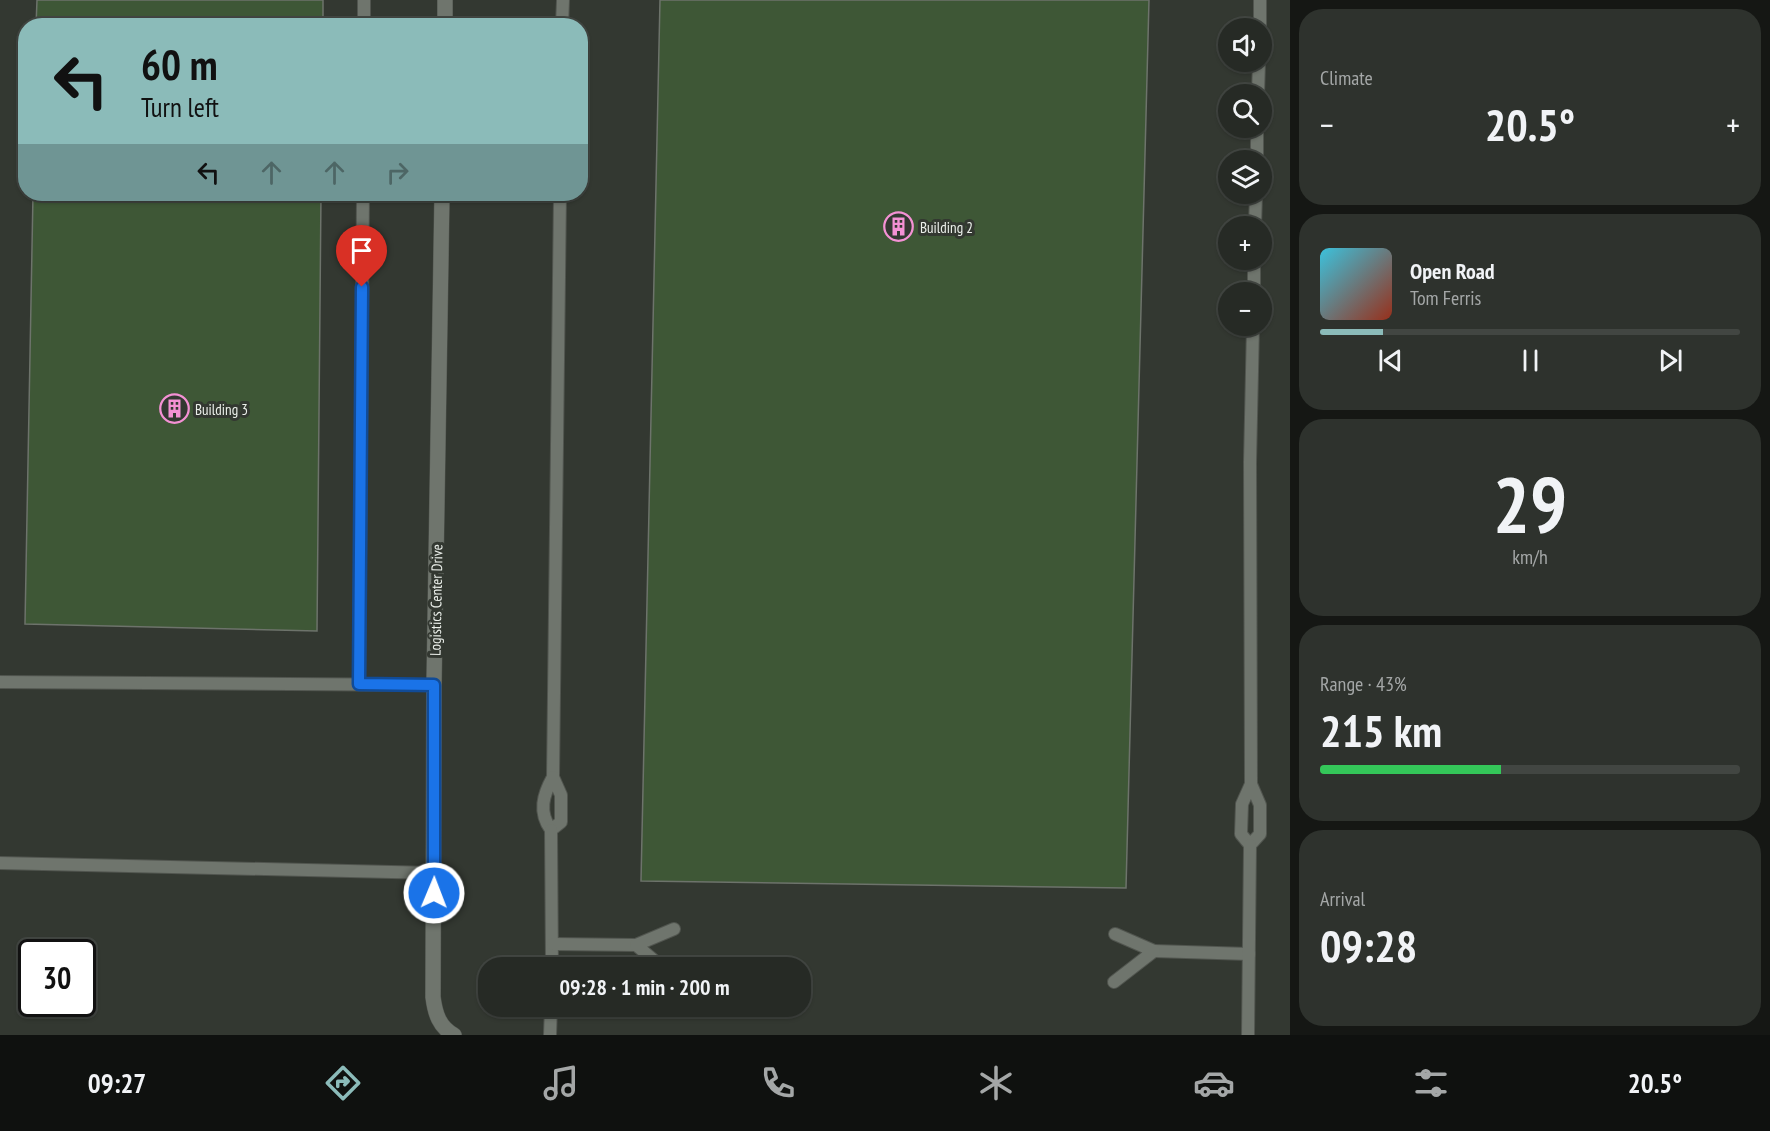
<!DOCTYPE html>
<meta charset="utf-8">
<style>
body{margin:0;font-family:"PT Sans Narrow",sans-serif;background:#2e322d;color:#f1f3f6;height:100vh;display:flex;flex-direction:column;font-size:22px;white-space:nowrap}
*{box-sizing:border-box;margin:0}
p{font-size:20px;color:#a4a7a7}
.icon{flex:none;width:33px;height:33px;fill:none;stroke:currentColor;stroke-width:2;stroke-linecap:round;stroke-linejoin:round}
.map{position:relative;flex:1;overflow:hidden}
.sheet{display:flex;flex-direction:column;gap:9px;padding:9px;background:#151714;width:480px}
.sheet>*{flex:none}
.banner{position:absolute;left:18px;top:18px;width:570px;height:183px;border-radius:24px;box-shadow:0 2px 4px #0004,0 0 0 2px #424642;background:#8bbbb9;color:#111;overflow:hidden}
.controls{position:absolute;left:1218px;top:18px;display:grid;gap:12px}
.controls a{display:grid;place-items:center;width:54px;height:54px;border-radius:50%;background:#262a25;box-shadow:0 2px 4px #0004,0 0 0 2px #424642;font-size:30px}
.speed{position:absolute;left:18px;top:939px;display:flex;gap:12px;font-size:30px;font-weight:700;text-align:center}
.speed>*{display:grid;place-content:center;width:78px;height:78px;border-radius:50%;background:#262a25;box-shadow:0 2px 4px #0004,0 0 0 2px #424642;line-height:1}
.speed .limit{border:3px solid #111;border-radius:9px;background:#fff;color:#111}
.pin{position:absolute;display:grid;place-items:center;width:51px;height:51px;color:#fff;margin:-62px -26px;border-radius:50% 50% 50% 0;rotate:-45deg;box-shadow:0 0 6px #0007}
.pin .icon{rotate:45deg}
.me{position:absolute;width:66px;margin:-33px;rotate:1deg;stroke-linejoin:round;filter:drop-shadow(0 0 4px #0008)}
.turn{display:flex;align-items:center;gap:21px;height:126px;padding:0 24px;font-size:27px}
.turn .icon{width:78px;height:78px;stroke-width:2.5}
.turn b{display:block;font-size:42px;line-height:51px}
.lanes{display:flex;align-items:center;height:57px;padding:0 24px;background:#0003;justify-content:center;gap:30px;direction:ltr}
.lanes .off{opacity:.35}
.big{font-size:45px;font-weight:700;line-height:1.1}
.sheet .widget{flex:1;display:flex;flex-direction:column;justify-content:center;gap:9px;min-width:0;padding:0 21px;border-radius:24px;background:#2e322d}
.sheet .dial{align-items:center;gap:0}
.dial b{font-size:78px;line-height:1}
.song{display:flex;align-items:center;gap:18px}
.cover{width:72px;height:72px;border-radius:9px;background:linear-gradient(135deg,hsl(190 70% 55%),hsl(10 70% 35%))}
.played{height:6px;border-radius:3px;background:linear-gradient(90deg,#8bbbb9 15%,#424642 15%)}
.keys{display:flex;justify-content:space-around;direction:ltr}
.heat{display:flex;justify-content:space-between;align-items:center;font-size:33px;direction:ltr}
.charge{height:9px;border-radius:4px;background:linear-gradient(90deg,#34c759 43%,#424642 0)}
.trip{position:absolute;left:478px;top:957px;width:333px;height:60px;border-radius:24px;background:#262a25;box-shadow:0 2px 4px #0004,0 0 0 2px #424642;font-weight:700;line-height:60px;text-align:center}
.menu{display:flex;height:96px;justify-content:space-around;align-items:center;background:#0f110f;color:#a4a7a7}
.menu .icon{width:42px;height:42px}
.menu .on{color:#8bbbb9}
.menu b{font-size:27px;color:#f1f3f6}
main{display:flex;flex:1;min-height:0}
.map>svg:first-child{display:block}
.building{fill:#3e5736;stroke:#6d736b;stroke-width:1.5}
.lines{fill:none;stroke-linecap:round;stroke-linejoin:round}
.service-casing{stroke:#51554f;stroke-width:14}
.minor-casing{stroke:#51554f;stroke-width:16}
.service{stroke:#6f756d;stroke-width:12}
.minor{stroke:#6f756d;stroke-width:15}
.route-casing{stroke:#114b97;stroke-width:15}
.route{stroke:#1a73e8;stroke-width:10}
.labels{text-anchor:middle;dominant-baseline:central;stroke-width:6;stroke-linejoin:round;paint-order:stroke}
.poi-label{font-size:15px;fill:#ebefea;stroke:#333831;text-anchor:start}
.street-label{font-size:15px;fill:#ebefea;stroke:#333831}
</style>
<main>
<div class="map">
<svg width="1290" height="1035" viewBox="0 0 1290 1035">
<rect width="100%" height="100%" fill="#333831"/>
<g class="building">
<polygon points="37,0 323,0 323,26 36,26"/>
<polygon points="660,0 1149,0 1126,888 641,881"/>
<polygon points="33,194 321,194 317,631 25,624"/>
</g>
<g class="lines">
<defs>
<g id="service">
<polyline points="364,26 364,0"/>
<polyline points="562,26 563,0"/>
<polyline points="1260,28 1260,0"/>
<polyline points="1258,94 1259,62"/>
<polyline points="1257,160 1257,128"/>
<polyline points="1255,226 1256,194"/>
<polyline points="1254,292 1254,260"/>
<polyline points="0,682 434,685"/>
<polyline points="359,684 363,194"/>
<polyline points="553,777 560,194"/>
<path d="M553,777L561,795V822L551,830C538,812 543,795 553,777Z"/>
<polyline points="1251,784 1242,804 1241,834 1250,845 1260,834 1260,805 1251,784 1250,462 1253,326"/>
<polyline points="551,830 552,968"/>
<polyline points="0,863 434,873"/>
<polyline points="553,944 636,945"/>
<polyline points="1154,951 1249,954"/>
<polyline points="663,968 636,945 674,929"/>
<polyline points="1114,982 1154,951 1115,934"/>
<polyline points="550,1035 551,1006"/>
<polyline points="1248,1035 1250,845"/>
</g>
<g id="minor">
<polyline points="445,26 445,0"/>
<path d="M442,194L434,685L433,997C435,1013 439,1027 454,1035"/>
</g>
</defs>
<use href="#service" class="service-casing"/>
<use href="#minor" class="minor-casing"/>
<use href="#service" class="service"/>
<use href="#minor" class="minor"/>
</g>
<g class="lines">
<defs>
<polyline id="route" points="362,287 359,684 434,685 434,893"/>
</defs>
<use href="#route" class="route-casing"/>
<use href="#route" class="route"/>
</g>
<defs>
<symbol id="building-ring" viewBox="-11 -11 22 22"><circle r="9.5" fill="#333831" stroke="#f491d4" stroke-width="1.5"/><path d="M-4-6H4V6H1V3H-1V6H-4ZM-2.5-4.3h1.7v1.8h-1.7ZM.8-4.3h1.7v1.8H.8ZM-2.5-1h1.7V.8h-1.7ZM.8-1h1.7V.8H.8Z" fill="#f491d4"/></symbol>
</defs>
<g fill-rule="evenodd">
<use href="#building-ring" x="882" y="210" width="33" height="33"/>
<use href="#building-ring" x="158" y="392" width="33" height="33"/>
</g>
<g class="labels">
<g class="poi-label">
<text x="920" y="227">Building 2</text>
<text x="195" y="409">Building 3</text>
</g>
<g class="street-label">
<text transform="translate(436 600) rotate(-89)">Logistics Center Drive</text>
</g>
</g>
</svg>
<div class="controls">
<a><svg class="icon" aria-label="sound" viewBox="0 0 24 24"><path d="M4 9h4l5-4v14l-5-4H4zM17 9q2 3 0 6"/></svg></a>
<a><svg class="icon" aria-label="search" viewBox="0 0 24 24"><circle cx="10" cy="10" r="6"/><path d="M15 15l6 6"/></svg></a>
<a><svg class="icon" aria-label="layers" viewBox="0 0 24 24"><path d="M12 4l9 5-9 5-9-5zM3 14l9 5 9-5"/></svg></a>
<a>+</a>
<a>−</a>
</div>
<div class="speed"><div class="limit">30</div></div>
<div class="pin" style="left:362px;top:287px;background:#d93025"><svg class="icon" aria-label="arrive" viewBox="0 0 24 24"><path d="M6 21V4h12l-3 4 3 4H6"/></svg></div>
<svg class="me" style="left:434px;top:893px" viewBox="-20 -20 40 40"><circle r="17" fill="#1a73e8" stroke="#fff" stroke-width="3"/><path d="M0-11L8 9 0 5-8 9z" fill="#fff"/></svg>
<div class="trip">09:28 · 1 min · 200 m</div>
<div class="banner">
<div class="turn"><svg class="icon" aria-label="left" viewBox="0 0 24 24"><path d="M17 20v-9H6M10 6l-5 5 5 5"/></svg><div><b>60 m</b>Turn left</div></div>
<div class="lanes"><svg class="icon" aria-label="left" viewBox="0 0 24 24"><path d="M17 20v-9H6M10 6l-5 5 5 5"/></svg><svg class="icon off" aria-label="ahead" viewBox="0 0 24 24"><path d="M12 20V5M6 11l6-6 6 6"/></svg><svg class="icon off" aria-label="ahead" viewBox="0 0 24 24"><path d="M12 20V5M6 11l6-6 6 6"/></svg><svg class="icon off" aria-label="right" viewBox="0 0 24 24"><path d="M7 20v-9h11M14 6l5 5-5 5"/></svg></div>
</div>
</div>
<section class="sheet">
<div class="widget"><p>Climate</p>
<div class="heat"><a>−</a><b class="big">20.5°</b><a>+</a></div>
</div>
<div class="widget">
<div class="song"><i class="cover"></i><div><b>Open Road</b><p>Tom Ferris</p></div></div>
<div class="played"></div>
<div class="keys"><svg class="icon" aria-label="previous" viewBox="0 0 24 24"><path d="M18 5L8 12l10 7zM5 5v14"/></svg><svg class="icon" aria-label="pause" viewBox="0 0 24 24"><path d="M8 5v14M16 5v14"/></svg><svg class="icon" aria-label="next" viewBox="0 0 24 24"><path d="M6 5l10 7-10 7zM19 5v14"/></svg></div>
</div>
<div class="widget dial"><b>29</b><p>km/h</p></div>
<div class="widget"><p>Range · 43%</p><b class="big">215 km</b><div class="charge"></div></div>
<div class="widget"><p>Arrival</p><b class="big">09:28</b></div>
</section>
</main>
<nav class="menu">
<b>09:27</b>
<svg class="icon on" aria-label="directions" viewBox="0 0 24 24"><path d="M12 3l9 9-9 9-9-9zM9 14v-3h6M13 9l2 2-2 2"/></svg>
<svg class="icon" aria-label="music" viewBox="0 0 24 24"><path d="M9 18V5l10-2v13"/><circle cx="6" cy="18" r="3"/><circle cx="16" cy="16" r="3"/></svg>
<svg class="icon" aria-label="phone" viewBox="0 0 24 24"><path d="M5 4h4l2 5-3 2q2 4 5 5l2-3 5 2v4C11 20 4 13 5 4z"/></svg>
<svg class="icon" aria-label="climate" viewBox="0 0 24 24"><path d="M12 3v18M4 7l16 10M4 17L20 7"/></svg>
<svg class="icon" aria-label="car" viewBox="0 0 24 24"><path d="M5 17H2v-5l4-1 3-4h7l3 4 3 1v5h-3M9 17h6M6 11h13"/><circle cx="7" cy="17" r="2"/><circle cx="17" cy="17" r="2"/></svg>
<svg class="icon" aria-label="filters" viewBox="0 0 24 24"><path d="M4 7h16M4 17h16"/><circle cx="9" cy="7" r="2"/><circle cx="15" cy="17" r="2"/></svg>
<b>20.5°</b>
</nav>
